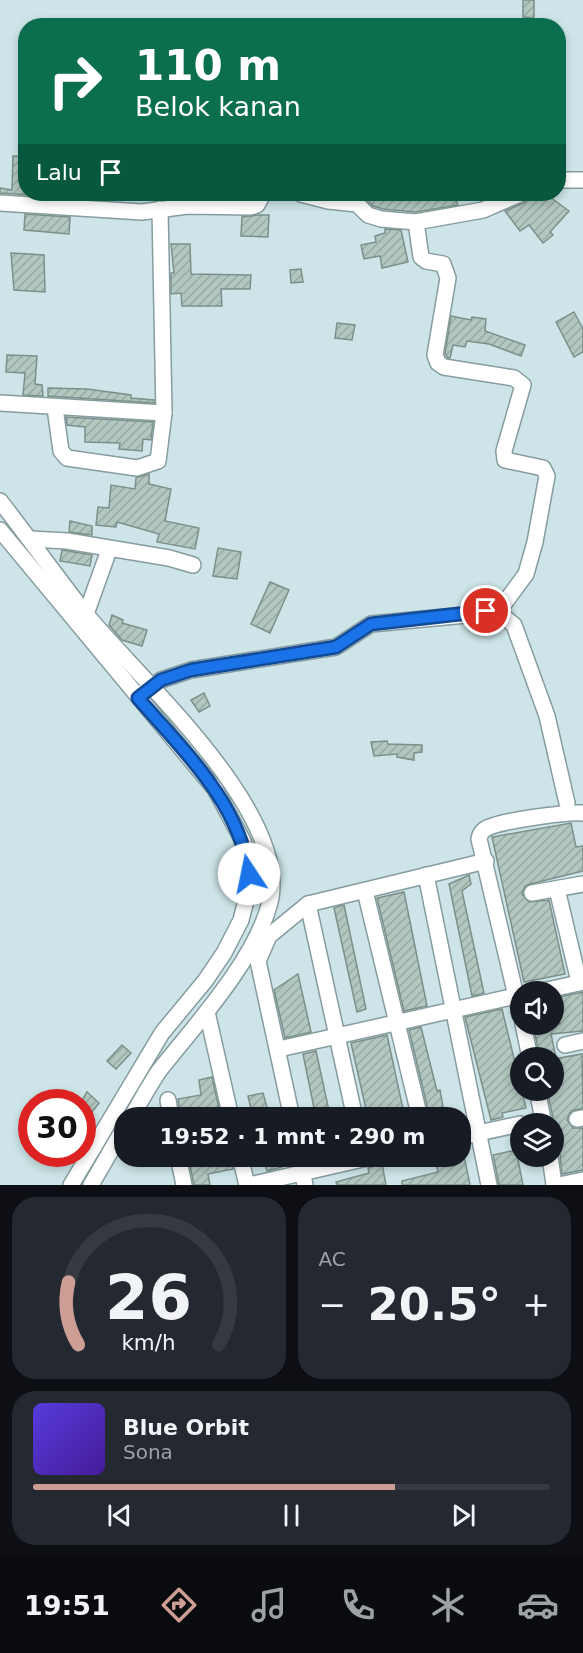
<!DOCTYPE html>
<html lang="id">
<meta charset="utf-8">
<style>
body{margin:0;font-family:"DejaVu Sans",sans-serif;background:#242831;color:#f1f3f6;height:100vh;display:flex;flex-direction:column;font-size:22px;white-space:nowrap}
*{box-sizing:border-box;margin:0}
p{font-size:20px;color:#9ea1a6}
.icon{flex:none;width:33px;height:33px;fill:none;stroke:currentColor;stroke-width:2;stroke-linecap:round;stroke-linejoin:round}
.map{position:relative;height:1185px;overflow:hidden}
.side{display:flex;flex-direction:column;gap:12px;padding:12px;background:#0d0f14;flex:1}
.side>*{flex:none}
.guide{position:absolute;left:18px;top:18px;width:548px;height:183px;border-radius:24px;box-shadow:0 3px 9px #0003;background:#0b6e4f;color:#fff;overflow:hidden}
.buttons{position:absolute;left:510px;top:981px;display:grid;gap:12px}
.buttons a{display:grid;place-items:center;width:54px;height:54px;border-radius:50%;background:#171b24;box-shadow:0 3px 9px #0003;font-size:30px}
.speed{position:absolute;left:18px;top:1089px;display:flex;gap:12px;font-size:30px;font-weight:700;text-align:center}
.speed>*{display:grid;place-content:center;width:78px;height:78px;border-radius:50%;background:#171b24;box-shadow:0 3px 9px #0003;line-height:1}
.speed .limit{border:9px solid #d22;background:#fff;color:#111}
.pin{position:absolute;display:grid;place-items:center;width:51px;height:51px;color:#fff;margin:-26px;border:3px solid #fff;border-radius:50%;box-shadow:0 2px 6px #0007}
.me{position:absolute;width:66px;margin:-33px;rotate:349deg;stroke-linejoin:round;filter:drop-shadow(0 0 4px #0008)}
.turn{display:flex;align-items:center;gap:21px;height:126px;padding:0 18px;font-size:27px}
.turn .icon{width:78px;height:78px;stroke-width:2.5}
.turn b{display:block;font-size:42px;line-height:51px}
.then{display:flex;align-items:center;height:57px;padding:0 18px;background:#0003;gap:12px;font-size:22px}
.big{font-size:45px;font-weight:700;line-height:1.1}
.side .tile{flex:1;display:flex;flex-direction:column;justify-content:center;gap:9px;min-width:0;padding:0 21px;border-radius:24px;background:#242831}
.side .dial{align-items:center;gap:0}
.dial svg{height:156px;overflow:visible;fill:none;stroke:#363941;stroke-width:7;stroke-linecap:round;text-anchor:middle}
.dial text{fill:#f1f3f6;stroke:none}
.song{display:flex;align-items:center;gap:18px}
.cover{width:72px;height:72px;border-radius:9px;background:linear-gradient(135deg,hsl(250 70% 55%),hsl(260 70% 35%))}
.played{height:6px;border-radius:3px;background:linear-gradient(90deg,#cc9e94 70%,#363941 70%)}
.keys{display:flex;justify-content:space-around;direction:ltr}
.heat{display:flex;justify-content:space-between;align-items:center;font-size:33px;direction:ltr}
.side .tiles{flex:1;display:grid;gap:12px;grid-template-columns:1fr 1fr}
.tile:last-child{grid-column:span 2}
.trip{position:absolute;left:114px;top:1107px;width:357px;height:60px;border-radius:24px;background:#171b24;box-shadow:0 3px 9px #0003;font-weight:700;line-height:60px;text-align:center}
.tab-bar{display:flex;height:96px;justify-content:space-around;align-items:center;background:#090b0e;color:#9ea1a6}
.tab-bar .icon{width:42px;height:42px}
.tab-bar .on{color:#cc9e94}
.tab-bar b{font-size:27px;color:#f1f3f6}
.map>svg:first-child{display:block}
.building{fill:url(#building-hatch);stroke:#7c9089;stroke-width:1.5}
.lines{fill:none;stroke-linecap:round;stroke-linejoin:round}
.street-casing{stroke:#869c9f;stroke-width:18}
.street{stroke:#fff;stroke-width:15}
.route-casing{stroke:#114b97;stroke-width:15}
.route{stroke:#1a73e8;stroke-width:10}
</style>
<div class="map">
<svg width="583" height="1185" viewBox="0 0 583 1185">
<defs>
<pattern id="building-hatch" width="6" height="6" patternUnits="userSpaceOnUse" patternTransform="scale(1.5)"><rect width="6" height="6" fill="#b2c7c0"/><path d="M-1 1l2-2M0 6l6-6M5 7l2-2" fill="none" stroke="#98aaa4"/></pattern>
</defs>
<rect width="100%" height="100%" fill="#cde5e8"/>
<g class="building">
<polygon points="523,0 534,0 534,18 523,17"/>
<polygon points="13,156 26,157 26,194 97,194 97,199 0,193 0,188 12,190"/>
<polygon points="366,194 387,196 454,194 458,205 416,212 383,209 373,206 367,200"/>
<polygon points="530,195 546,194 569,211 550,232 553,235 543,243 529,225 520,231 505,211 524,203"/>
<polygon points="25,214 70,217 69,234 24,230"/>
<polygon points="258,215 269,215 268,237 241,236 242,217"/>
<polygon points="385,229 401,230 408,262 382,268 380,256 364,259 361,245 376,242 375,236 385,233"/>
<polygon points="171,244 190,244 191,274 251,275 250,289 221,289 222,306 182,306 181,293 171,294 171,273 174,273"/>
<polygon points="11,253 44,255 45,292 14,290"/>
<polygon points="301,269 303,282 291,283 290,270"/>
<polygon points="574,312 583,329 583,352 574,357 556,322"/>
<polygon points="451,316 471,320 472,317 486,319 485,331 525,345 521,356 489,344 467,341 465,347 453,345 450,358 448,358 445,354"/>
<polygon points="337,323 355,325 352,340 335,338"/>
<polygon points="7,355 37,356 35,384 42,385 43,396 23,395 25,373 6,372"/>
<polygon points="48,388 87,389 131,395 131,398 154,400 154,403 48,396"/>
<polygon points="66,417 153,422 151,440 143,439 142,451 119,449 120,443 85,442 85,427 67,425"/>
<polygon points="149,474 149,484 171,489 165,521 199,528 195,549 157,542 159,534 117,522 116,527 96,525 98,507 109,508 111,485 135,489 136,478"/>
<polygon points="70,521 92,526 92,535 69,532"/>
<polygon points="218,548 241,552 237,579 213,576"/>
<polygon points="62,550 92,555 90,566 60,561"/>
<polygon points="270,582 289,590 270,633 251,624"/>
<polygon points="112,615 123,620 122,623 147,630 142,646 122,640 109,625"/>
<polygon points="204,693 210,706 199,712 191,700"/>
<polygon points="387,741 388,744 422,745 422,752 414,753 414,760 397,757 397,754 374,756 371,742"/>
<polygon points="571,823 576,847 583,846 583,871 530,884 525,886 522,894 529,902 549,900 565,974 524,982 492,837"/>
<polygon points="469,875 471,884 462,891 484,993 472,996 449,884"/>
<polygon points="404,892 427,1006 404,1011 377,898"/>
<polygon points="344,905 366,1009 357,1012 334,908"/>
<polygon points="298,974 311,1032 285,1038 274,990"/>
<polygon points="583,992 583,1031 551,1034 556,1058 540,1058 533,1024 560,1024 555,998"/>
<polygon points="502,1009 526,1108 502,1113 503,1117 491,1120 465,1017"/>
<polygon points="421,1027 437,1091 440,1090 445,1118 430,1118 409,1030"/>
<polygon points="387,1035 405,1118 368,1118 351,1043"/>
<polygon points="122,1045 131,1053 116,1069 107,1061"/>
<polygon points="316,1051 329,1111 330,1118 316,1118 303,1054"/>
<polygon points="582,1054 583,1108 571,1111 567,1120 573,1128 583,1128 583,1170 562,1174 560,1154 554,1146 554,1122 547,1090 554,1090 554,1059"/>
<polygon points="212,1077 221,1118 181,1118 178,1099 201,1095 199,1080"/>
<polygon points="87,1092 99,1103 92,1112 81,1102"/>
<polygon points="263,1093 270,1118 253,1118 248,1096"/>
<polygon points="516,1150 523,1185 499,1185 493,1155"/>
<polygon points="188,1156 230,1156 233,1169 208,1174 210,1185 194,1185"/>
<polygon points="263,1156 280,1156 282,1167 267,1171"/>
<polygon points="435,1156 464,1156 470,1185 402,1185 402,1181 438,1172"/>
<polygon points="382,1164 386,1185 337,1185 336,1182 369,1173 368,1168"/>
</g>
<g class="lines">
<defs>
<g id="street">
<polyline points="558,180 583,180"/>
<polyline points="301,194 328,201 357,204 368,215 381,219 416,222 483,210 520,194"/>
<polyline points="0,203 142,212 187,206 251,207 257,205 263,194"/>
<polyline points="416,222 421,257 426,261 443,264 448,278 435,355 438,363 444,367 514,378 523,385 504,451 505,460 543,468 547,476 535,542 526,574 498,612"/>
<polyline points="0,403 164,413"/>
<polyline points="55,408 61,451 67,458 137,468 158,461 164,413 160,209"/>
<path d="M0,501C29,538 56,576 85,613C138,678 296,817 269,906C252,964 196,1024 159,1071C149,1086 140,1102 131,1118"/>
<polyline points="0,530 215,789 243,841 249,874 250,885 241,920 224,953 205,981 162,1033 71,1185"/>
<polyline points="30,539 67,541 169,558 193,565"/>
<polyline points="86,614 109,550"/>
<polyline points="144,692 161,680 191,670 336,647 371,624 498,612 514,625 547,716 567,803"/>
<polyline points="426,875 489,1185"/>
<polyline points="557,889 579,982"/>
<polyline points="365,891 420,1118"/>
<polyline points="532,893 583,884"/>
<polyline points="308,904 355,1118"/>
<polyline points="538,992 583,982"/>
<polyline points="207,1012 231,1118"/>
<path d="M520,1013L479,839C480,835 480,833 484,830C494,821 567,812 583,813"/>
<polyline points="523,1024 530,1058"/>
<polyline points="565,1045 583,1041"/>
<polyline points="279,1049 520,995"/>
<polyline points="537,1090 544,1124"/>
<polyline points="168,1100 171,1118"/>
<polyline points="292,1118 258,961 269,936 308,904 486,861"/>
<polyline points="577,1119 583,1118"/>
<polyline points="460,1137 520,1124"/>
<polyline points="178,1156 184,1185"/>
<polyline points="240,1156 247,1185"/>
<polyline points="299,1156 305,1185"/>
<polyline points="550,1156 554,1185"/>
<polyline points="91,1185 124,1128"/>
<polyline points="249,1185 376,1156"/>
<polyline points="559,1185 583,1180"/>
</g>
</defs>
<use href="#street" class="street-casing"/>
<use href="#street" class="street"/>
</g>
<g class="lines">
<defs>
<path id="route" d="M249,874C240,803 182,749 138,698L161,680L191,670L336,647L371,624L486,611"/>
</defs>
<use href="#route" class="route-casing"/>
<use href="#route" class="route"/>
</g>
</svg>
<div class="buttons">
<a><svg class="icon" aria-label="sound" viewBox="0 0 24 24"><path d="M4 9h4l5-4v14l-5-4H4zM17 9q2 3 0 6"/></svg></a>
<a><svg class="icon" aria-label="search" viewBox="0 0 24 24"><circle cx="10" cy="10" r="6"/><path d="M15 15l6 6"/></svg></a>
<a><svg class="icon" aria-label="layers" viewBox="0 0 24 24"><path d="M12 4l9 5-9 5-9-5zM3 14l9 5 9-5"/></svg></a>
</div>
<div class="speed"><div class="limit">30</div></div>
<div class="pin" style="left:486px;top:611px;background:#d93025"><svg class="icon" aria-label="arrive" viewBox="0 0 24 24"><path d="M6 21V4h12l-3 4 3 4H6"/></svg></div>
<svg class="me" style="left:249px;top:874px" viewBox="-20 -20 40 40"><circle r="19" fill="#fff"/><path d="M0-13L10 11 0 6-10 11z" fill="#1a73e8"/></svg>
<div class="trip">19:52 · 1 mnt · 290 m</div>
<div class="guide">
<div class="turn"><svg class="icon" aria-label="right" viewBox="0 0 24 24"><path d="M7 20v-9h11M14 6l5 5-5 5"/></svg><div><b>110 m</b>Belok kanan</div></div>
<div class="then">Lalu<svg class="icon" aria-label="arrive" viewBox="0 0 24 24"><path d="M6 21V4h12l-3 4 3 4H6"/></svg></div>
</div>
</div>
<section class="side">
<div class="tiles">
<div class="tile dial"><svg viewBox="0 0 100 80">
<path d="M14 69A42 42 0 1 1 86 69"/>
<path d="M14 69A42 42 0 0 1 9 37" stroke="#cc9e94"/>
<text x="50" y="56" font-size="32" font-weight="700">26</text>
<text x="50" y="72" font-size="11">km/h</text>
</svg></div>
<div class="tile"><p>AC</p>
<div class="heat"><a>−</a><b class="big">20.5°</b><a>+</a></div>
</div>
<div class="tile">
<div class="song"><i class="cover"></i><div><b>Blue Orbit</b><p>Sona</p></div></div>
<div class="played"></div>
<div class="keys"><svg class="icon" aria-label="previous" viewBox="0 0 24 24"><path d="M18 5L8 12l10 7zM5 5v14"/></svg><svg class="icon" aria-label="pause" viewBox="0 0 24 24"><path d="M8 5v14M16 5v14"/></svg><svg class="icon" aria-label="next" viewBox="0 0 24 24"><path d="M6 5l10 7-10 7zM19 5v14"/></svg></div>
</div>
</div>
</section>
<nav class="tab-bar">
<b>19:51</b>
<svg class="icon on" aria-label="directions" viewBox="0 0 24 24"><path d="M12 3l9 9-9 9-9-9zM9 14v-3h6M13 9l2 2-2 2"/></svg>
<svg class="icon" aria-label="music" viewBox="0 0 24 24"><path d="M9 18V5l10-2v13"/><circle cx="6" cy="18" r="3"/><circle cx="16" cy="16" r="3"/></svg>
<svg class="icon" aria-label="phone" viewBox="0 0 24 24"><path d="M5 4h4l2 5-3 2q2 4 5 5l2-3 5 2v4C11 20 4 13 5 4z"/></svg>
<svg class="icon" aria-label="climate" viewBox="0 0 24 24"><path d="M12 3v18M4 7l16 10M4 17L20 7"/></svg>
<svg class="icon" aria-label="car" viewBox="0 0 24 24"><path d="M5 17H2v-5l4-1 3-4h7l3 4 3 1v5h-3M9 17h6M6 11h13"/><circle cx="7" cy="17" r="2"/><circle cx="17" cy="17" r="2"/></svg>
</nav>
